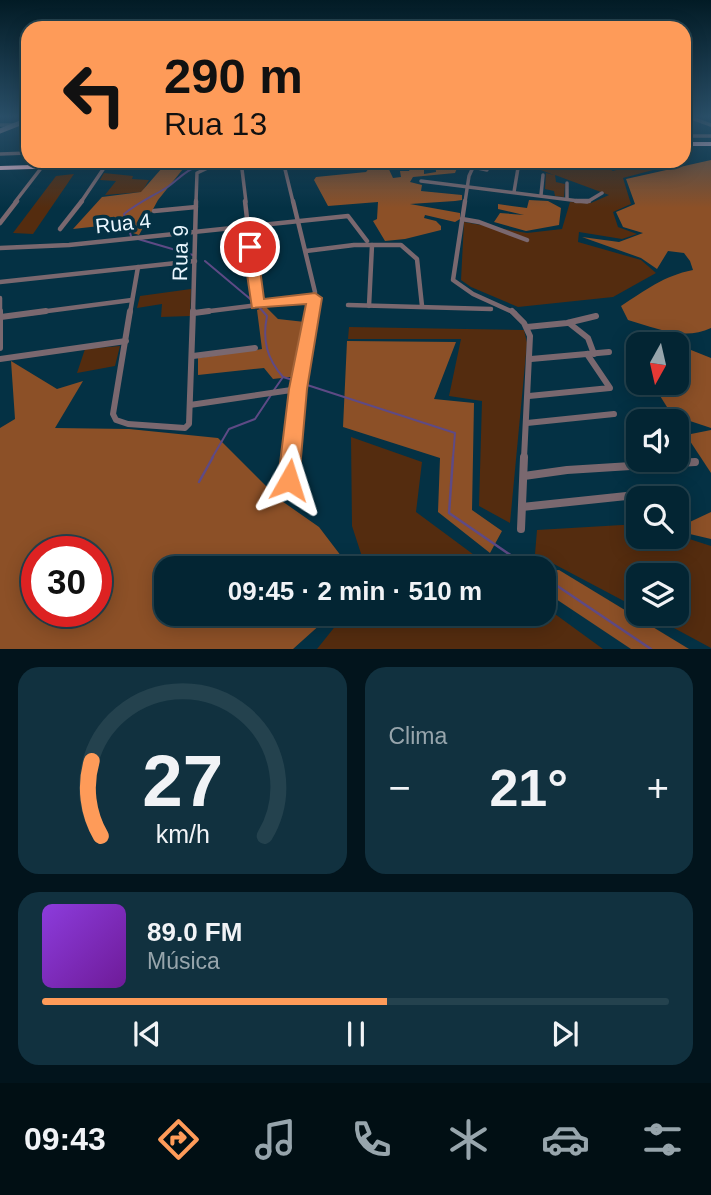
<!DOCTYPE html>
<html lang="pt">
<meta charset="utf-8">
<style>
body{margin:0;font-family:Arial,sans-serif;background:#11313f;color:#f1f3f6;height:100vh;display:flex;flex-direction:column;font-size:26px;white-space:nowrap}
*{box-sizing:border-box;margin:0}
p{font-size:23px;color:#97a5ac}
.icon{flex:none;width:38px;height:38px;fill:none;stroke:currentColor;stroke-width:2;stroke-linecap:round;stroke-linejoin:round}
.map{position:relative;height:649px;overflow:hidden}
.sheet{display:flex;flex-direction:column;gap:18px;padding:18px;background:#02141c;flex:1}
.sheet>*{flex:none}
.hud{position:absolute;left:21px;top:21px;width:670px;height:147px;border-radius:21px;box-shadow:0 4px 18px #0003,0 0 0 2px #24424e;background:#fe9b59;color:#111;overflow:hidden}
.needle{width:46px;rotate:188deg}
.buttons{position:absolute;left:626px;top:332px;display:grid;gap:14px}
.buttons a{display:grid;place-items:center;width:63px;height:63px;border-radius:14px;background:#032533;box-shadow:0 4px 18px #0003,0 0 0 2px #24424e;font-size:35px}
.speed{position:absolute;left:21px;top:536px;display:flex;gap:14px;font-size:35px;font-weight:700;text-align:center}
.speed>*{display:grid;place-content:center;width:91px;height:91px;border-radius:50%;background:#032533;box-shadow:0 4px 18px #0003,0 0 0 2px #24424e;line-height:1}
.speed .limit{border:10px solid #d22;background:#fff;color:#111}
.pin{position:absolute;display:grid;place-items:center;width:60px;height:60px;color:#fff;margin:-30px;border:4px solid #fff;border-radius:50%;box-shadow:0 2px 7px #0007}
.me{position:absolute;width:77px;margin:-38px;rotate:6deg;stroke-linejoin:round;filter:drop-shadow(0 0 5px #0008)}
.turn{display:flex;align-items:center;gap:24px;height:147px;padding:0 28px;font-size:32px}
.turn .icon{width:91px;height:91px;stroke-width:2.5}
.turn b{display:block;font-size:49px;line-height:60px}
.big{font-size:52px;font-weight:600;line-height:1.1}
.sheet .tile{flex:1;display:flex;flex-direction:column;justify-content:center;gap:10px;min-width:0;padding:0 24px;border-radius:21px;background:#11313f}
.sheet .dial{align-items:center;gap:0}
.dial svg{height:182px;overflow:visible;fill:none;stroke:#24424e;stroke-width:7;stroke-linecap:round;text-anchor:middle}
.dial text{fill:#f1f3f6;stroke:none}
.song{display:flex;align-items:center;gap:21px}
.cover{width:84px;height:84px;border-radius:10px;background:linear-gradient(135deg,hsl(270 70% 55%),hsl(280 70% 35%))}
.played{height:7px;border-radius:4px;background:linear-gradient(90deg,#fe9b59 55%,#24424e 55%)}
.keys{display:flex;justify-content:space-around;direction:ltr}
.heat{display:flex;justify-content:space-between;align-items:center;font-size:38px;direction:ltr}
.sheet .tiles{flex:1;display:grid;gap:18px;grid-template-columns:1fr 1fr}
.tile:last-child{grid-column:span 2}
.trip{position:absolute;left:154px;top:556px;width:402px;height:70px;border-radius:21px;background:#032533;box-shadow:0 4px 18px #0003,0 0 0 2px #24424e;font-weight:600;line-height:70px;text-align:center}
.dock{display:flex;height:112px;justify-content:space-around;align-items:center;background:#010f14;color:#97a5ac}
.dock .icon{width:49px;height:49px}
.dock .active{color:#fe9b59}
.dock b{font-size:32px;color:#f1f3f6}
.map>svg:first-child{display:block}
.green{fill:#542c0f}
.forest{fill:#8c5027;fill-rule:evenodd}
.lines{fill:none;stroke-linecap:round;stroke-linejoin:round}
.stream-far1{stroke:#5e4a85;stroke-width:2}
.stream{stroke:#5e4a85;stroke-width:2.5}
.street-far3{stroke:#7a686f;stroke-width:3.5}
.street-far2{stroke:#7a686f;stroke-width:4.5}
.street-far1{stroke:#7a686f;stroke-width:6}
.street{stroke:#7a686f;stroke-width:8}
.secondary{stroke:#a68994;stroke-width:5}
.highway{fill:#e6b9cb;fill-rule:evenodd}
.route{fill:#fe9b59;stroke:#a5653a;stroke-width:2}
.labels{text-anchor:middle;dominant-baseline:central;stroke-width:7;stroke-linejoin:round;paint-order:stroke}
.street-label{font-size:21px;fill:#eaf7ff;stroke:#043144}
</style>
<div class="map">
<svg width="711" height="649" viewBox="0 0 711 649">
<rect width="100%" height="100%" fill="#043144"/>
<g class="green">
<polygon points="684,159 687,161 623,178 631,204 613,212 618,227 637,234 622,239 579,232 578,242 641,260 656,273 613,297 518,307 471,287 461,280 464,222 527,233 562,229 570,202 591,203 609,195 555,175 556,182 565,184 564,197 555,196 554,191 545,189 546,173 554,175 517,161 596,161 613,171 645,161"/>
<polygon points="104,173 133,176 132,179 149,180 142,192 105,195 116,181 100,180"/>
<polygon points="74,174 33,234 13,233 56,176"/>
<polygon points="191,289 190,316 161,317 162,304 137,308 140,296"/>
<polygon points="349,327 524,330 527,343 510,523 479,506 482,401 449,396 461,339 348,339"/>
<polygon points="120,346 115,366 77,373 85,349"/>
<polygon points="351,437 422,462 416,512 493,569 366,569 352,526"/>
<polygon points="639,524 639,537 677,537 677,535 711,546 711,648 648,614 677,614 677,576 639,576 639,609 535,554 537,530"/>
<polygon points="544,606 603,649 317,649 345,614 544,614"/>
</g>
<g class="forest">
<path d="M711,160V328C684,341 656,328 628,320L621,306C646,290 663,276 693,270L690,261L684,253L668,251L657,269L641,258L582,237L619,242L643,233L623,227L616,212L635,204L626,179Z"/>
<polygon points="375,161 386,163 393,178 401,177 400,171 409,171 412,165 424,165 424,174 436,172 435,161 460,161 455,173 413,177 410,182 422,185 421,191 462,195 462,200 455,201 410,204 460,213 460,219 455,222 425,215 424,218 436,221 441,226 441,230 405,239 385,241 373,221 377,219 378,202 328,206 314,180 316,177 366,172"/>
<polygon points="162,168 183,169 158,200 139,235 109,225 73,229 102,197 141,192"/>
<polygon points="529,200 548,201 561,208 559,225 526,231 494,222 500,213 524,215 498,209 498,204 527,208"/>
<polygon points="266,307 278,319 305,322 298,376 273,379 264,368 198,375 198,358 262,349 257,310"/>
<polygon points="347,341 456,342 434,399 474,403 472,510 502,531 490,553 438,512 440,458 343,427"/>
<polygon points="686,348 711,358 711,428 672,415 652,383 677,383 677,353"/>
<path d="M11,361L57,389L83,381L55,428L129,429L218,438L279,499L319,527L351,569H166V614H332L293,649H0V428L15,419ZM37,551H96V611H37Z"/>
<polygon points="711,430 711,473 686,435"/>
<polygon points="711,512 711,539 677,531 677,528"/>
<polygon points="559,570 689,649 631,649 544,591 544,571"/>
</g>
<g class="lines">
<g class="stream-far1">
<path d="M131,236L124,214C139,202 151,197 166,188C178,180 184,171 198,166"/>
<polyline points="138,239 193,255"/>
<polyline points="205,261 255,303"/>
<path d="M259,307L267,316C262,340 267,359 283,377L274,390"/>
<polyline points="283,377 296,381"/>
<polyline points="301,383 455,433 453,458"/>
<polyline points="212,458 229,429 255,419 271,395"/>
</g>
<g class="stream">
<polyline points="453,457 449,513 531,569"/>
<polyline points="199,482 213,457"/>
<polyline points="544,577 651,649"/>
</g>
<g class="street-far3">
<polyline points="689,117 711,125"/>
<polyline points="0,125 15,125"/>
<polyline points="684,136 711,136"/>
<polyline points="0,154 28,153"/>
<polyline points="112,161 116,162"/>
<polyline points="241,161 246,202"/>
<polyline points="283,161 293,202"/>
<polyline points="479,161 518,168 514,192"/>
<polyline points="98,163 105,161"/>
<polyline points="473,167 487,170"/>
<polyline points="421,181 587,202 602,193"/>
<polyline points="567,183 567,199"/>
<polyline points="541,195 543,175"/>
<polyline points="15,202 42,167"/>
<polyline points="81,202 106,165"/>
<polyline points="196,202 197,173 214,165 283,161"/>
<polyline points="465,202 469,176 476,161"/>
</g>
<g class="street-far2">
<polyline points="245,201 257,305"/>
<polyline points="293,201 315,292 311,313"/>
<polyline points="465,201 453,280 473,294 515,313"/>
<polyline points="576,201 589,201"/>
<polyline points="154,211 196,207"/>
<polyline points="462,219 479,222 527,240"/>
<polyline points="0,223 17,201"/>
<polyline points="60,229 82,201"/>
<polyline points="0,248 69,245 348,216 367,241"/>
<polyline points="306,251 354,245 401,245 417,259 422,306"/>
<polyline points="0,282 195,261"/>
<polyline points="0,298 0,313"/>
<polyline points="348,305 491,309"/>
<polyline points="369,306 372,245"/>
<polyline points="32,313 132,300"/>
<polyline points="130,313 138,267"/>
<polyline points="193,313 196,201"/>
<polyline points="194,313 315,298"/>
</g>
<g class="street-far1">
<polyline points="0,311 0,348"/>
<polyline points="130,311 113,414 116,420 128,424 185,428 189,424 193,311"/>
<polyline points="512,311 524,323 530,336 524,458"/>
<polyline points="194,313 209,311"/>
<polyline points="1,317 46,311"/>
<polyline points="569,323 588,338 594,354"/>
<polyline points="527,327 567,323 596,316"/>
<polyline points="193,356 255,348"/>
<polyline points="0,359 126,341"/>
<polyline points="531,359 609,352"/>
<polyline points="529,396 610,388 587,354"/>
<polyline points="190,405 298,389"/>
<polyline points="527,423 614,414"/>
<polyline points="291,458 298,389 312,311"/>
</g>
<g class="street">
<polyline points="524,476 567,470 695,462"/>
<polyline points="289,480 291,457"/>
<polyline points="522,507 674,491"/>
<polyline points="521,529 524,457"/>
</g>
<polyline class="secondary" points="0,131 28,120"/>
<g class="highway">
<rect x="684" y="142" width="27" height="4"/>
<polygon points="158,161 227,161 224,163 0,170 0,166"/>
</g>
</g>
<linearGradient id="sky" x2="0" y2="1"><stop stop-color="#021b25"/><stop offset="0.56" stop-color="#294e67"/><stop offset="1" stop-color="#294e67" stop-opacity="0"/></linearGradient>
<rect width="711" height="208" fill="url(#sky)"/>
<polygon class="route" points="250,243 257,247 264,299 315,293 322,298 307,389 299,480 296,487 289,489 281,487 278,480 289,389 306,304 252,308 243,247"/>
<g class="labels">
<g class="street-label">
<text transform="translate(123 223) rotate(-6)">Rua 4</text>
<text transform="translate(180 253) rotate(-89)">Rua 9</text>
</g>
</g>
</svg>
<div class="buttons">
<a><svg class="needle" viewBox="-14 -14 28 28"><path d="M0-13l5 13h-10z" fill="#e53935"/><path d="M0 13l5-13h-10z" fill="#97a5ac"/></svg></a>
<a><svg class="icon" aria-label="sound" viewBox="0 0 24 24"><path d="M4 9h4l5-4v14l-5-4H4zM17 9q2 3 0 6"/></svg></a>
<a><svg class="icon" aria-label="search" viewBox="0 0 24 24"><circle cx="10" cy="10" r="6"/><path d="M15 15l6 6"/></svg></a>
<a><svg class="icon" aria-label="layers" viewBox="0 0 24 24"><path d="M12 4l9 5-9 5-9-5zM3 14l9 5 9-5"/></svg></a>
</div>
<div class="speed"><div class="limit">30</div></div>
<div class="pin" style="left:250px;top:247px;background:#d93025"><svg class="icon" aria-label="arrive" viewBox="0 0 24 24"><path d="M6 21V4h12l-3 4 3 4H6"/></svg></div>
<svg class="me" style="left:289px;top:480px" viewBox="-20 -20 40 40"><path d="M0-17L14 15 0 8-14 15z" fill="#fe9b59" stroke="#fff" stroke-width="4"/></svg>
<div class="trip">09:45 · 2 min · 510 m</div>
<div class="hud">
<div class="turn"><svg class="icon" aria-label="left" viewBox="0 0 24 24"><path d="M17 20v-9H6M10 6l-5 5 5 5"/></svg><div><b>290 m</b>Rua 13</div></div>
</div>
</div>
<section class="sheet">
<div class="tiles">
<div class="tile dial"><svg viewBox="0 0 100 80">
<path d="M14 69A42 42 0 1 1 86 69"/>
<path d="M14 69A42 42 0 0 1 10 36" stroke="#fe9b59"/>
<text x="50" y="56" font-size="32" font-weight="700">27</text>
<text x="50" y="72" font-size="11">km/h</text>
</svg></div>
<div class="tile"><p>Clima</p>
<div class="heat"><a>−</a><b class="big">21°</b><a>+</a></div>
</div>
<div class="tile">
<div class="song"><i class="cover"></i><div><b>89.0 FM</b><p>Música</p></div></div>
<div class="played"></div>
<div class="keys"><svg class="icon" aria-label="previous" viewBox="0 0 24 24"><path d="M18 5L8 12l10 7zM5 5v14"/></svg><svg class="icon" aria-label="pause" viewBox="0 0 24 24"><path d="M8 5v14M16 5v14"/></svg><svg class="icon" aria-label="next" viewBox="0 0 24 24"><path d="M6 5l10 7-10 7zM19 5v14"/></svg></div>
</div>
</div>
</section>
<nav class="dock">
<b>09:43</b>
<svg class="icon active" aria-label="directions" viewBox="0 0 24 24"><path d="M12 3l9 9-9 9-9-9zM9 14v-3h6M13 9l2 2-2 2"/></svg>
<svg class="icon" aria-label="music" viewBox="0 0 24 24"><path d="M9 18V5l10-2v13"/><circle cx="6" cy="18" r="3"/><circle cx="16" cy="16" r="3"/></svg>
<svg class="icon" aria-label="phone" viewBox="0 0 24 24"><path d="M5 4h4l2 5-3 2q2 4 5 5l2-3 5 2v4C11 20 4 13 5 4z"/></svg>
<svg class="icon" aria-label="climate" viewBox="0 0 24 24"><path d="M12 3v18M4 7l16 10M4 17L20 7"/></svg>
<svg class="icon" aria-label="car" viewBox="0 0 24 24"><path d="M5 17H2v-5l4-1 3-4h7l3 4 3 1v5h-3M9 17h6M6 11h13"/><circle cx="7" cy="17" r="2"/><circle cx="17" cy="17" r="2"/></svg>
<svg class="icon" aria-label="filters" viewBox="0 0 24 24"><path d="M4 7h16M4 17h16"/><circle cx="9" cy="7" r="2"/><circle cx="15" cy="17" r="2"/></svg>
</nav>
